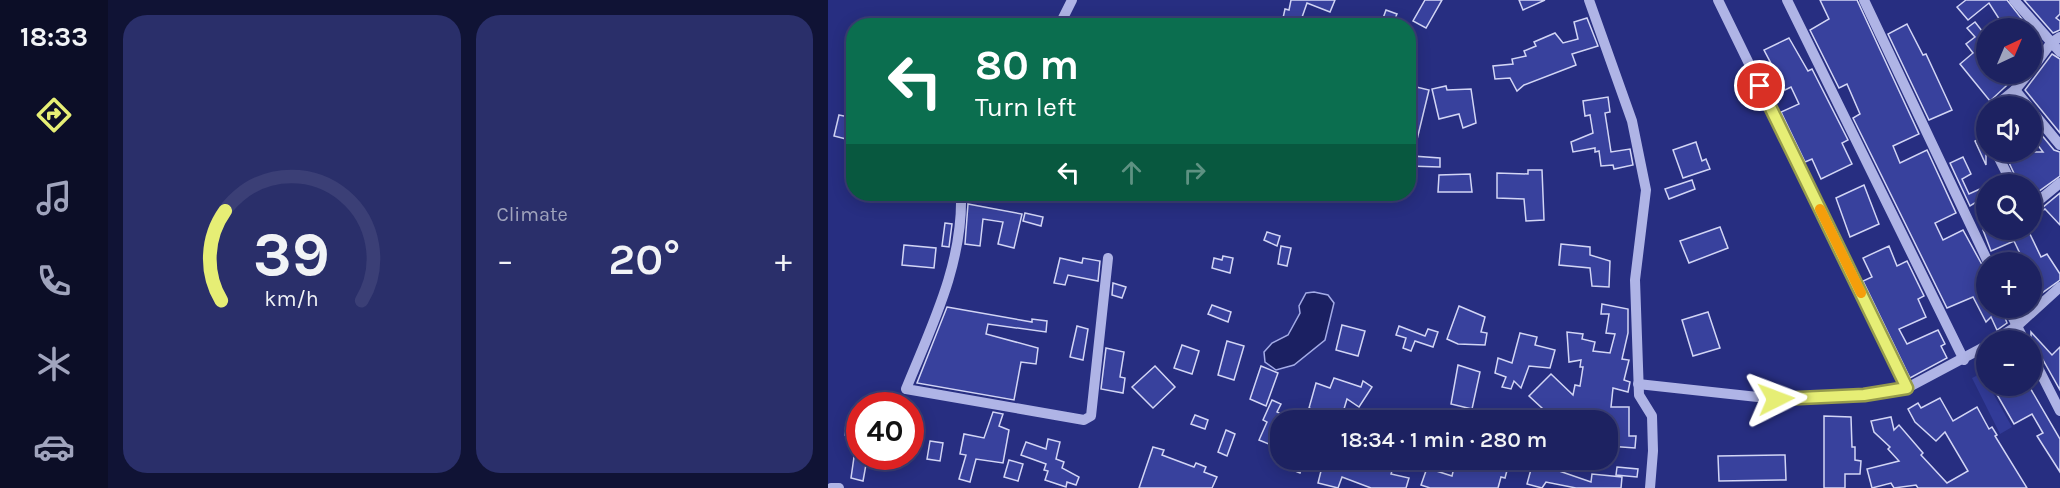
<!DOCTYPE html>
<meta charset="utf-8">
<style>
body{margin:0;font-family:Karla,sans-serif;background:#2a2f6a;color:#f1f3f6;height:100vh;display:flex;flex-direction:column;font-size:22px;white-space:nowrap}
*{box-sizing:border-box;margin:0}
p{font-size:20px;color:#a0a4bd}
.icon{flex:none;width:33px;height:33px;fill:none;stroke:currentColor;stroke-width:2;stroke-linecap:round;stroke-linejoin:round}
.map{position:relative;flex:1;overflow:hidden}
.sheet{display:flex;flex-direction:column;gap:15px;padding:15px;background:#101335;width:720px}
.sheet>*{flex:none}
.banner{position:absolute;left:18px;top:18px;width:570px;height:183px;border-radius:24px;box-shadow:0 3px 15px #0003,0 0 0 2px #3b3f76;background:#0b6e4f;color:#fff;overflow:hidden}
.needle{width:39px;rotate:44deg}
.buttons{position:absolute;left:1148px;top:18px;display:grid;gap:12px}
.buttons a{display:grid;place-items:center;width:66px;height:66px;border-radius:50%;background:#1d2261;box-shadow:0 3px 15px #0003,0 0 0 2px #3b3f76;font-size:30px}
.speed{position:absolute;left:18px;top:392px;display:flex;gap:12px;font-size:30px;font-weight:700;text-align:center}
.speed>*{display:grid;place-content:center;width:78px;height:78px;border-radius:50%;background:#1d2261;box-shadow:0 3px 15px #0003,0 0 0 2px #3b3f76;line-height:1}
.speed .limit{border:9px solid #d22;background:#fff;color:#111}
.pin{position:absolute;display:grid;place-items:center;width:51px;height:51px;color:#fff;margin:-26px;border:3px solid #fff;border-radius:50%;box-shadow:0 2px 6px #0007}
.me{position:absolute;width:66px;margin:-33px;rotate:87deg;stroke-linejoin:round;filter:drop-shadow(0 0 4px #0008)}
.turn{display:flex;align-items:center;gap:21px;height:126px;padding:0 30px;font-size:27px}
.turn .icon{width:78px;height:78px;stroke-width:2.5}
.turn b{display:block;font-size:42px;line-height:51px}
.lanes{display:flex;align-items:center;height:57px;padding:0 30px;background:#0003;justify-content:center;gap:30px;direction:ltr}
.lanes .off{opacity:.35}
.big{font-size:45px;font-weight:600;line-height:1.1}
.sheet .tile{flex:1;display:flex;flex-direction:column;justify-content:center;gap:9px;min-width:0;padding:0 21px;border-radius:24px;background:#2a2f6a}
.sheet .dial{align-items:center;gap:0}
.dial svg{height:156px;overflow:visible;fill:none;stroke:#3b3f76;stroke-width:7;stroke-linecap:round;text-anchor:middle}
.dial text{fill:#f1f3f6;stroke:none}
.heat{display:flex;justify-content:space-between;align-items:center;font-size:33px;direction:ltr}
.sheet .tiles{flex:1;display:grid;gap:15px;grid-template-columns:repeat(2,1fr)}
.trip{position:absolute;left:442px;top:410px;width:348px;height:60px;border-radius:24px;background:#1d2261;box-shadow:0 3px 15px #0003,0 0 0 2px #3b3f76;font-weight:600;line-height:60px;text-align:center}
main{display:flex;flex:1;min-height:0}
.dock{display:flex;flex-direction:column;width:108px;justify-content:space-around;align-items:center;background:#0c0e27;color:#a0a4bd}
.dock .icon{width:42px;height:42px}
.dock .current{color:#e6ee75}
.dock b{font-size:27px;color:#f1f3f6}
.map>svg:first-child{display:block}
.green{fill:#323b98}
.water{fill:#1b2062;stroke:#a3abe7;stroke-width:1.5}
.building{fill:#38419d;stroke:#d2d5f5;stroke-width:1.5}
.lines{fill:none;stroke-linecap:round;stroke-linejoin:round}
.minor{stroke:#afb4e6;stroke-width:10}
.route-casing{stroke:#969b4c;stroke-width:15}
.route{stroke:#e6ee75;stroke-width:10}
.slow{stroke:#f59e0b;stroke-width:10}
</style>
<main>
<nav class="dock">
<b>18:33</b>
<svg class="icon current" aria-label="directions" viewBox="0 0 24 24"><path d="M12 3l9 9-9 9-9-9zM9 14v-3h6M13 9l2 2-2 2"/></svg>
<svg class="icon" aria-label="music" viewBox="0 0 24 24"><path d="M9 18V5l10-2v13"/><circle cx="6" cy="18" r="3"/><circle cx="16" cy="16" r="3"/></svg>
<svg class="icon" aria-label="phone" viewBox="0 0 24 24"><path d="M5 4h4l2 5-3 2q2 4 5 5l2-3 5 2v4C11 20 4 13 5 4z"/></svg>
<svg class="icon" aria-label="climate" viewBox="0 0 24 24"><path d="M12 3v18M4 7l16 10M4 17L20 7"/></svg>
<svg class="icon" aria-label="car" viewBox="0 0 24 24"><path d="M5 17H2v-5l4-1 3-4h7l3 4 3 1v5h-3M9 17h6M6 11h13"/><circle cx="7" cy="17" r="2"/><circle cx="17" cy="17" r="2"/></svg>
</nav>
<section class="sheet">
<div class="tiles">
<div class="tile dial"><svg viewBox="0 0 100 80">
<path d="M14 69A42 42 0 1 1 86 69"/>
<path d="M14 69A42 42 0 0 1 16 23" stroke="#e6ee75"/>
<text x="50" y="56" font-size="32" font-weight="700">39</text>
<text x="50" y="72" font-size="11">km/h</text>
</svg></div>
<div class="tile"><p>Climate</p>
<div class="heat"><a>−</a><b class="big">20°</b><a>+</a></div>
</div>
</div>
</section>
<div class="map">
<svg width="1232" height="488" viewBox="0 0 1232 488">
<rect width="100%" height="100%" fill="#272e81"/>
<polygon class="green" points="1154,373 1158,386 1161,386 1184,427 1172,434 1144,378"/>
<polygon class="water" points="486,292 500,295 506,303 497,340 466,365 448,370 437,362 436,352 444,343 460,335 472,313 471,306 478,293"/>
<g class="building">
<polygon points="463,0 507,0 502,12 479,3 472,23 455,18 457,9 461,10"/>
<polygon points="597,0 614,0 598,28 585,21"/>
<polygon points="691,0 717,0 695,10"/>
<polygon points="992,0 1029,0 1091,134 1065,146 1072,163 1099,150 1128,213 1107,223 1115,240 1135,230 1158,272 1158,308 1173,308 1179,323 1169,330 1163,317 1158,322 1145,297 1119,308 1025,118 1032,114 1019,84 1011,88 982,30 1001,19"/>
<polygon points="1138,0 1179,0 1201,28 1177,28 1161,3 1140,20 1129,7"/>
<polygon points="1196,0 1232,0 1232,14 1228,18 1232,21 1232,30 1225,33"/>
<polygon points="558,10 569,14 564,25 554,21"/>
<polygon points="759,18 770,46 744,54 748,65 696,85 689,91 682,78 667,79 665,66 685,64 684,59 698,56 696,51 708,46 706,42 727,33 735,43 750,39 746,22"/>
<polygon points="1147,22 1154,31 1158,28 1158,74 1191,74 1162,101 1132,64 1145,53 1138,44 1147,37 1139,28"/>
<polygon points="1079,24 1095,55 1098,54 1124,110 1101,120 1060,34"/>
<polygon points="1203,31 1214,43 1203,57"/>
<polygon points="961,38 980,71 984,69 1020,140 1014,143 1024,164 993,179 984,159 977,162 953,112 971,104 963,87 957,90 936,50"/>
<polygon points="1224,54 1232,59 1232,133 1197,90"/>
<polygon points="580,85 601,90 585,156 612,158 612,167 580,166"/>
<polygon points="618,86 619,90 643,89 648,123 635,128 631,114 611,119 604,89"/>
<polygon points="780,97 782,112 777,113 783,152 802,149 805,165 786,169 785,165 773,166 771,151 767,152 767,148 745,152 743,142 765,133 762,115 757,116 755,101"/>
<polygon points="11,115 26,118 26,141 6,136"/>
<polygon points="1203,122 1226,150 1232,152 1232,176 1203,197 1203,184 1191,184 1176,152 1215,152 1203,136"/>
<polygon points="1153,138 1158,139 1158,165 1147,141"/>
<polygon points="868,142 874,161 878,159 882,169 855,178 845,150"/>
<polygon points="1135,157 1143,174 1134,179 1141,194 1154,188 1158,196 1142,206 1122,163"/>
<polygon points="700,170 714,170 716,220 698,221 696,199 669,198 669,173 700,174"/>
<polygon points="642,174 644,192 610,192 611,175"/>
<polygon points="864,180 867,189 841,199 837,189"/>
<polygon points="1036,185 1051,224 1022,237 1008,198"/>
<polygon points="1232,193 1232,225 1217,209 1203,217"/>
<polygon points="140,204 194,214 186,248 170,244 175,222 155,219 152,246 137,244"/>
<polygon points="197,213 215,217 213,226 195,221"/>
<polygon points="117,223 124,224 121,247 114,246"/>
<polygon points="892,227 900,248 861,263 852,241"/>
<polygon points="1155,230 1200,230 1213,257 1219,254 1232,274 1232,280 1203,301 1203,262 1196,262 1186,241 1163,251"/>
<polygon points="439,232 452,236 449,246 436,240"/>
<polygon points="733,244 762,247 762,255 782,261 781,287 764,286 762,268 731,265"/>
<polygon points="76,245 108,248 106,268 74,265"/>
<polygon points="453,246 463,248 459,266 450,264"/>
<polygon points="1061,246 1069,266 1079,261 1096,296 1090,299 1098,317 1071,329 1079,344 1110,330 1117,344 1113,346 1119,358 1082,378 1035,281 1044,277 1035,258"/>
<polygon points="395,256 405,258 402,273 384,268 386,258 394,260"/>
<polygon points="232,258 254,263 255,258 272,261 270,281 240,275 237,285 226,283"/>
<polygon points="285,283 298,287 294,298 284,295"/>
<polygon points="774,304 800,309 800,333 794,359 801,360 796,380 802,382 800,392 785,388 783,407 801,407 801,436 808,436 807,448 780,446 780,420 710,420 715,409 701,396 723,374 745,395 747,385 752,386 755,367 752,367 753,360 741,362 739,332 755,334 754,339 767,342 765,351 782,353 787,334 778,333 781,314 773,314"/>
<polygon points="384,305 403,312 400,322 380,314"/>
<polygon points="631,306 657,317 653,332 659,333 657,345 630,344 619,339"/>
<polygon points="119,307 204,322 204,319 219,321 218,332 160,324 158,334 210,348 208,364 193,362 186,400 89,383"/>
<polygon points="880,312 892,348 865,356 854,320"/>
<polygon points="514,325 537,331 530,356 508,350"/>
<polygon points="249,326 260,329 255,360 242,357"/>
<polygon points="571,326 597,336 600,329 610,332 605,347 587,341 583,351 575,348 578,338 568,335"/>
<polygon points="1203,332 1224,355 1232,347 1232,390 1210,351 1203,347"/>
<polygon points="692,333 709,337 707,345 727,350 722,368 701,366 693,388 686,381 683,389 674,387 678,377 667,373 670,358 684,363"/>
<polygon points="399,341 416,346 406,380 390,375"/>
<polygon points="354,345 371,351 364,374 346,368"/>
<polygon points="278,348 296,352 292,377 297,378 295,393 273,389"/>
<polygon points="630,365 652,372 644,409 623,404"/>
<polygon points="327,366 347,387 325,408 304,387"/>
<polygon points="433,366 450,373 438,406 422,399"/>
<polygon points="506,378 533,387 535,381 544,387 531,407 519,399 513,419 481,408 488,383 502,388"/>
<polygon points="1164,386 1201,386 1232,439 1232,472 1209,436 1215,433 1204,414 1186,424"/>
<polygon points="1112,398 1125,421 1149,407 1161,429 1164,427 1169,435 1167,436 1199,488 1090,488 1088,485 1066,488 1063,483 1044,488 1039,469 1071,461 1060,449 1062,447 1046,432 1043,421 1063,417 1066,430 1071,425 1095,453 1093,455 1119,483 1140,471 1117,432 1108,441 1087,422 1080,409 1090,403 1093,408"/>
<polygon points="444,400 453,404 449,412 457,416 453,420 446,446 431,440 439,422 435,420"/>
<polygon points="165,412 175,414 171,426 181,430 175,463 148,459 142,482 131,479 138,455 132,454 136,434 156,438"/>
<polygon points="367,415 380,420 377,429 363,424"/>
<polygon points="996,416 1023,417 1024,447 1027,447 1027,460 1033,461 1032,474 1017,474 1017,488 996,488"/>
<polygon points="18,423 32,424 32,437 17,435"/>
<polygon points="398,430 407,434 399,456 390,452"/>
<polygon points="220,439 232,442 228,459 236,462 234,468 251,477 248,485 239,482 238,487 217,480 220,471 216,470 218,464 193,455 198,442 218,449"/>
<polygon points="102,441 115,443 112,461 99,459"/>
<polygon points="325,447 336,450 334,455 366,467 368,463 378,467 376,472 389,477 384,488 311,488"/>
<polygon points="957,455 958,480 891,481 890,456"/>
<polygon points="26,457 39,459 35,481 23,478"/>
<polygon points="464,459 477,459 472,473 460,468"/>
<polygon points="496,459 542,459 540,463 564,471 563,474 581,478 578,488 543,488 514,477 510,488 490,483"/>
<polygon points="628,459 682,459 677,478 673,477 670,488 602,488 593,485 599,468 624,476"/>
<polygon points="181,460 195,464 190,481 176,477"/>
<polygon points="705,462 763,482 764,474 794,477 793,488 748,488 718,482 714,488 699,484"/>
<polygon points="789,467 810,469 809,477 788,475"/>
</g>
<g class="lines">
<g class="minor">
<polyline points="761,0 804,121 818,190 807,280 811,395 824,416 825,451 822,488"/>
<polyline points="890,0 1079,388"/>
<polyline points="959,0 1136,360"/>
<polyline points="1036,0 1160,262"/>
<polyline points="1186,0 1232,52"/>
<polyline points="231,26 244,0"/>
<polyline points="1203,70 1223,43 1232,37"/>
<polyline points="1187,90 1200,106"/>
<polyline points="1167,106 1187,90 1200,74"/>
<polyline points="1203,110 1232,145"/>
<polyline points="1158,114 1153,122 1158,132"/>
<polyline points="1168,152 1184,184"/>
<path d="M133,194C135,264 104,325 78,389L256,420L263,416L280,258"/>
<polyline points="1203,207 1232,183"/>
<polyline points="1180,308 1196,340"/>
<polyline points="1167,340 1189,326 1232,287"/>
<polyline points="1203,354 1232,411"/>
<polyline points="810,384 948,399 1036,395 1079,388 1158,346"/>
<polyline points="3,488 11,488"/>
</g>
</g>
<g class="lines">
<defs>
<polyline id="route" points="932,86 1079,388 1036,395 948,399"/>
</defs>
<use href="#route" class="route-casing"/>
<use href="#route" class="route"/>
<polyline class="slow" points="992,209 1033,293"/>
</g>
</svg>
<div class="buttons">
<a><svg class="needle" viewBox="-14 -14 28 28"><path d="M0-13l5 13h-10z" fill="#e53935"/><path d="M0 13l5-13h-10z" fill="#a0a4bd"/></svg></a>
<a><svg class="icon" aria-label="sound" viewBox="0 0 24 24"><path d="M4 9h4l5-4v14l-5-4H4zM17 9q2 3 0 6"/></svg></a>
<a><svg class="icon" aria-label="search" viewBox="0 0 24 24"><circle cx="10" cy="10" r="6"/><path d="M15 15l6 6"/></svg></a>
<a>+</a>
<a>−</a>
</div>
<div class="speed"><div class="limit">40</div></div>
<div class="pin" style="left:932px;top:86px;background:#d93025"><svg class="icon" aria-label="arrive" viewBox="0 0 24 24"><path d="M6 21V4h12l-3 4 3 4H6"/></svg></div>
<svg class="me" style="left:948px;top:399px" viewBox="-20 -20 40 40"><path d="M0-17L14 15 0 8-14 15z" fill="#e6ee75" stroke="#fff" stroke-width="4"/></svg>
<div class="trip">18:34 · 1 min · 280 m</div>
<div class="banner">
<div class="turn"><svg class="icon" aria-label="left" viewBox="0 0 24 24"><path d="M17 20v-9H6M10 6l-5 5 5 5"/></svg><div><b>80 m</b>Turn left</div></div>
<div class="lanes"><svg class="icon" aria-label="left" viewBox="0 0 24 24"><path d="M17 20v-9H6M10 6l-5 5 5 5"/></svg><svg class="icon off" aria-label="ahead" viewBox="0 0 24 24"><path d="M12 20V5M6 11l6-6 6 6"/></svg><svg class="icon off" aria-label="right" viewBox="0 0 24 24"><path d="M7 20v-9h11M14 6l5 5-5 5"/></svg></div>
</div>
</div>
</main>
